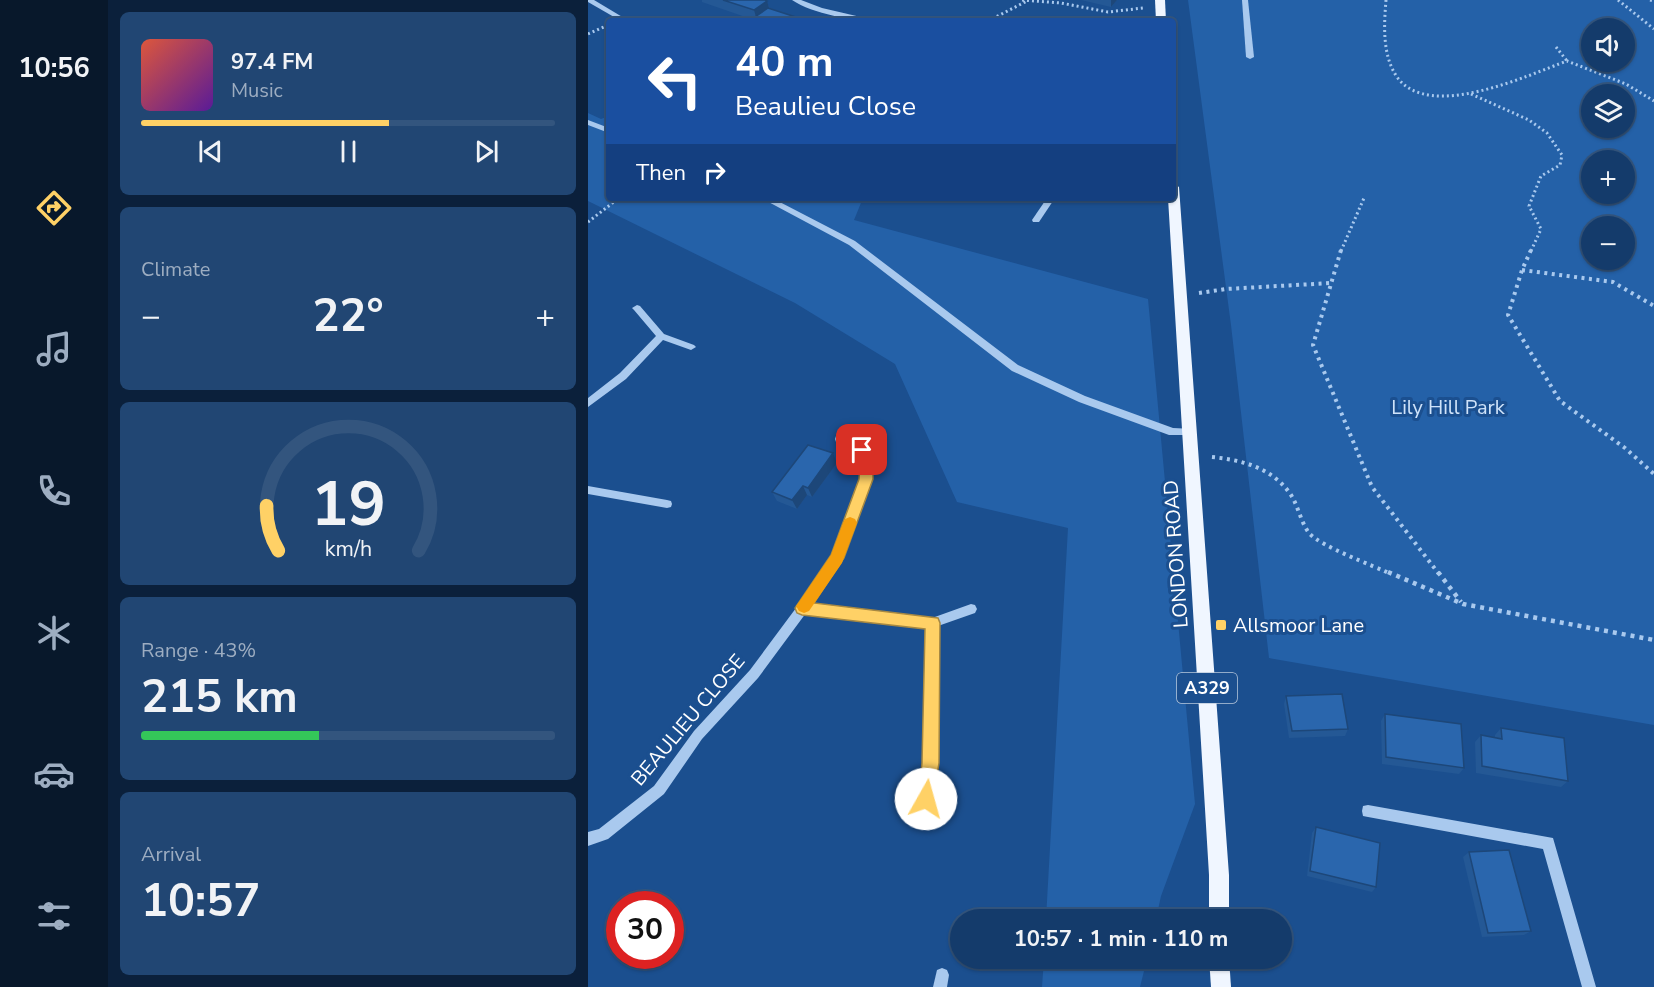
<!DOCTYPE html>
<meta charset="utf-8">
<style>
body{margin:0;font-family:"Nunito Sans",sans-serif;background:#214673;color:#f1f3f6;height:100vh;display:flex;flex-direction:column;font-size:22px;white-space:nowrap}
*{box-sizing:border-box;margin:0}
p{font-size:20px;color:#9dadc1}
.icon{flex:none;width:33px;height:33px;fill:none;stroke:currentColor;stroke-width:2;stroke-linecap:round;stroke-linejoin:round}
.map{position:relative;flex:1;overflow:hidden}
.details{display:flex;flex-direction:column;gap:12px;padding:12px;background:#0b203b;width:480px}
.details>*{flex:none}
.banner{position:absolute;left:18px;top:18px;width:570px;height:183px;border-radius:6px;box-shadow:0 2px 4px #0004,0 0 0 2px #33557e;background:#1a4fa0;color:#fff;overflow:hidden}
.fabs{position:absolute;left:993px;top:18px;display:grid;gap:12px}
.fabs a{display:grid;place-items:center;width:54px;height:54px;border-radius:50%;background:#143b6b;box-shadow:0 2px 4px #0004,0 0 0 2px #33557e;font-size:30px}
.speed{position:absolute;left:18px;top:891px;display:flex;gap:12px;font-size:30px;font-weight:700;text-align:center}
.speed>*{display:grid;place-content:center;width:78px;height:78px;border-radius:50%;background:#143b6b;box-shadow:0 2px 4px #0004,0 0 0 2px #33557e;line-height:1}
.speed .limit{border:9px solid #d22;background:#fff;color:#111}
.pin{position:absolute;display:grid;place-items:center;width:51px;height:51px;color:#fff;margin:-26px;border-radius:12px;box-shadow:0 3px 9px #0006}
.me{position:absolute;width:66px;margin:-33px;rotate:7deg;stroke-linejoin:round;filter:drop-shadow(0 0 4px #0008)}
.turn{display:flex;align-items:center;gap:21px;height:126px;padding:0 30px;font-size:27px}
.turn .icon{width:78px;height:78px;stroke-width:2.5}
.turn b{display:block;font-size:42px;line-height:51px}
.then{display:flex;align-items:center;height:57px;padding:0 30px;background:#0003;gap:12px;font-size:22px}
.big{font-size:45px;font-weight:700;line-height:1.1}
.details .card{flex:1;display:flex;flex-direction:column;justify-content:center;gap:9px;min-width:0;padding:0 21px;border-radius:9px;background:#214673}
.details .dial{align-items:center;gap:0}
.dial svg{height:156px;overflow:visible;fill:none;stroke:#33557e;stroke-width:7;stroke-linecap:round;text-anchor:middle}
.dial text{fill:#f1f3f6;stroke:none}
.song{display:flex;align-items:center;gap:18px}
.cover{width:72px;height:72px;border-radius:9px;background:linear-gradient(135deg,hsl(10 70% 55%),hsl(270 70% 35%))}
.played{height:6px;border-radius:3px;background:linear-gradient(90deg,#ffd166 60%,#33557e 60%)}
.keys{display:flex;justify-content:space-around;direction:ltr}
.heat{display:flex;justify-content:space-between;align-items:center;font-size:33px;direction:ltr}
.charge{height:9px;border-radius:4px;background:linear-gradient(90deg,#34c759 43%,#33557e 0)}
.trip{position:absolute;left:362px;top:909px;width:342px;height:60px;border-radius:30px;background:#143b6b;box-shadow:0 2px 4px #0004,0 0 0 2px #33557e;font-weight:700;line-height:60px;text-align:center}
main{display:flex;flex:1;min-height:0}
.menu{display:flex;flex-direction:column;width:108px;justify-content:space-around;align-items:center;background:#08182b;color:#9dadc1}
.menu .icon{width:42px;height:42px}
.menu .on{color:#ffd166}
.menu b{font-size:27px;color:#f1f3f6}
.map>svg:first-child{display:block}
.green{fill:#2461a8;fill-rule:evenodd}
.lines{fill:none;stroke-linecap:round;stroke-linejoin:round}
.path-far2{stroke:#a9c9ee;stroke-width:3;stroke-dasharray:2 3;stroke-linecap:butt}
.path-far1{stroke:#a9c9ee;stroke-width:4;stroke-dasharray:3 4.5;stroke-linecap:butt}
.path{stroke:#a9c9ee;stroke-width:4.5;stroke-dasharray:4 5;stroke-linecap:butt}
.minor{fill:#a9c9ee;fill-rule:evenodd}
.major{fill:#f0f6ff;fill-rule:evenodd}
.wall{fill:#245895}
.shaded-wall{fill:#1d4779}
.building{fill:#2a66ad;stroke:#1d4779;stroke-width:1.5}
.route{fill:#ffd166;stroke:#a68842;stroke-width:1.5}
.slow{fill:#f59e0b}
.poi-dot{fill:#ffd166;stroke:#1b4f8f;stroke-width:2}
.labels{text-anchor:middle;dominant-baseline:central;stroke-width:6;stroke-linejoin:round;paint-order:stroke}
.shield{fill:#1b4f8f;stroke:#bbcadd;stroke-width:1.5}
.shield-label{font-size:18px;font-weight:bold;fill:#fff}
.park-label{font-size:20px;fill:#cfe3fa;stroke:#1b4f8f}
.street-label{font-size:20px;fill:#fff;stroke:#1b4f8f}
.poi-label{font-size:20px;fill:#fff;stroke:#1b4f8f;text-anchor:start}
</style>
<main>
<nav class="menu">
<b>10:56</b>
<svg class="icon on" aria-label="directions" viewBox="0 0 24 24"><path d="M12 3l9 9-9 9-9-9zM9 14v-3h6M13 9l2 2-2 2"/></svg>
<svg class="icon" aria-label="music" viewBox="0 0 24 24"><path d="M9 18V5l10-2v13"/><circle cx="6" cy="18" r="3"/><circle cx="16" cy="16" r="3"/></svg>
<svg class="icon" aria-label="phone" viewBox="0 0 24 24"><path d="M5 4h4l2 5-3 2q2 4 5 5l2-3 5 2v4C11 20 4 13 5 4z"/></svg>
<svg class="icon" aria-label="climate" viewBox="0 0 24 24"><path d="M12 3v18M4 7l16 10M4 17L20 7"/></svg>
<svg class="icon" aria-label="car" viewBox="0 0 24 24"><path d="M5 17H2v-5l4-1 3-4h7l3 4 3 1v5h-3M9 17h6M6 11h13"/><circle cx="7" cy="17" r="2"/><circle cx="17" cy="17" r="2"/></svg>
<svg class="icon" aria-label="filters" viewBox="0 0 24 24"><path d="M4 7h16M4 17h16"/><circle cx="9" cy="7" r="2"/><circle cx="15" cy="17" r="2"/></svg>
</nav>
<section class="details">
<div class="card">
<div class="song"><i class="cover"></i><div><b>97.4 FM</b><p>Music</p></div></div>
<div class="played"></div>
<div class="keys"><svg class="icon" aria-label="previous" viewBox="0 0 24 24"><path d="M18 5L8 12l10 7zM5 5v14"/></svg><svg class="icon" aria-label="pause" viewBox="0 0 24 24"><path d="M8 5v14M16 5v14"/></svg><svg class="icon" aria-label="next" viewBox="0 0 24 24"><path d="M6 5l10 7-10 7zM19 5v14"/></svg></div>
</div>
<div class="card"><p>Climate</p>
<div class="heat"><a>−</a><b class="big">22°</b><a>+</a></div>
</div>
<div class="card dial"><svg viewBox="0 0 100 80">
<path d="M14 69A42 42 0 1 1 86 69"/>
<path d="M14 69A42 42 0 0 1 8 46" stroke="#ffd166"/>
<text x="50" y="56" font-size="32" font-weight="700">19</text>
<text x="50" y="72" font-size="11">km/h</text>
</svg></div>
<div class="card"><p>Range · 43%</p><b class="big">215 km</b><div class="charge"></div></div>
<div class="card"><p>Arrival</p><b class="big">10:57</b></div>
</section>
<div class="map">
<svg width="1066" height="987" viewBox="0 0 1066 987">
<rect width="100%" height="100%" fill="#1b4f8f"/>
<g class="green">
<path d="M600,0H1066V725L681,658L643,325ZM1004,28H1036V62H1004ZM1004,94H1036V128H1004ZM1004,160H1036V194H1004ZM1004,226H1036V260H1004Z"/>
<polygon points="0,113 13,119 21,116 21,198 275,198 266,220 560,299 607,804 573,896 568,919 458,919 480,528 369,502 307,364 207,303 0,201"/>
<polygon points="456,959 456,958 559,959 552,987 454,987"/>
</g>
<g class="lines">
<g class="path-far2">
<polyline points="434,0 473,3 520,12 555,8"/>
<path d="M798,0C796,25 794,55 809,77C841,122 940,75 979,61L1038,84L1066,101"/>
<polyline points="1030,0 1066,29"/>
<polyline points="1062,0 1066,1"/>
<polyline points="400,21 439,1"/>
<polyline points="0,34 18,26"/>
<polyline points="968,47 979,61"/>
<polyline points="883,94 941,120 959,133 974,155 972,165 953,176 941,206 953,229 943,251"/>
<polyline points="0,222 31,198"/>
<polyline points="753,251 776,198"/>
</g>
<g class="path-far1">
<polyline points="753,250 725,345 784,487 851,574"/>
<polyline points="943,250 934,270 920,315 972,401 1037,448 1066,474"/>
<polyline points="934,270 1025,282 1066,306"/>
<polyline points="611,293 638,289 743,283"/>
<path d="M624,457C653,460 682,467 701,492C710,504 712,521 721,533C732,546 786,566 803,574"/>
</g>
<g class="path">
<polyline points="800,572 875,604 1066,640"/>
<polyline points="850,572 873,602"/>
</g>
<g class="minor">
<polygon points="0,0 6,0 41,21 33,21 0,2"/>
<path d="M204,0H213L234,8L290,21C265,21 225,14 204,0Z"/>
<polygon points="654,0 660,0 666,57 662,59 658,57"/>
<polygon points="0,120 21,128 21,133 0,125"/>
<polygon points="173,198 184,198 267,241 430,365 497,396 585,428 606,429 607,432 606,435 581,435 491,402 424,371 261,245"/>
<polygon points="459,198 467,198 451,222 445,222 444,220"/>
<polygon points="49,305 52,306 76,334 106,345 108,347 103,350 75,340 38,379 0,407 0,398 32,373 68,336 46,310 44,308"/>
<polygon points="252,435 278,447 283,464 283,479 254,558 224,604 344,618 383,604 387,605 389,609 387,613 350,626 348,763 343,804 338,805 333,804 332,799 336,763 338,627 218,613 170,678 114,739 76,794 20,839 0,846 0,832 11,829 66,786 106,731 162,670 211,604 244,556 273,479 273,464 270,452 248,442 247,439 248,436"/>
<polygon points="0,486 79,500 83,501 84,504 83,507 79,508 0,494"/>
<polygon points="780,805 965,838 1008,987 994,987 955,849 780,817 775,816 774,811 775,806"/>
<polygon points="354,968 359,970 361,975 359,987 345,987 349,970"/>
</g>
<g class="major">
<polygon points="567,0 577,0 578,21 568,21"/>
<polygon points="585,183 591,187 641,875 641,920 621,920 621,875 580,198 585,198"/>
<polygon points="621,958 641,958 643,987 623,987"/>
</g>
</g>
<g class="wall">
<polygon points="114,0 177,0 182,8 220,21 169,21 114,2"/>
<polygon points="493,0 529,0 523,7"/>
<polygon points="245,453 249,463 224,497 219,495 209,509 189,501 184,492"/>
<polygon points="698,696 760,729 757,736 701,738 696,704"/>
<polygon points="797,714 876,768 871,774 794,764 793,721"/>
<polygon points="913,728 980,781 973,787 888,773 887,742 893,735 907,738 907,735"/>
<polygon points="728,827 788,887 784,892 719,876 724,833"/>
<polygon points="881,852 943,931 936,935 894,937 875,857"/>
</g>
<g class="shaded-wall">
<polygon points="523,0 529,0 523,7"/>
<polygon points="179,1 182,11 168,17 166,10"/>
<polygon points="245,453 249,463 224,497 220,488"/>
<polygon points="215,486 219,495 209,509 204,500"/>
</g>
<g class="building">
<polygon points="135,0 177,0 179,1 166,10"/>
<polygon points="180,8 220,21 180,21 167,17"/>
<polygon points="229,19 236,21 226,21"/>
<polygon points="220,445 245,453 220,488 215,486 204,500 184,492"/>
<polygon points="754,694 760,729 704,731 698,696"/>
<polygon points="797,714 873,724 876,768 798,757"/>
<polygon points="913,728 976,738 980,781 894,766 893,735 914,739"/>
<polygon points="728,827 792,843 788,887 722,871"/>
<polygon points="921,850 943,931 900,933 881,852"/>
</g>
<polygon class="route" points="274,445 279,446 285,464 285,479 256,558 226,603 350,618 352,623 351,763 344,805 338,808 332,805 330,799 334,763 337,629 214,615 209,613 207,608 243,555 271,479 272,464 267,450"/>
<polygon class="slow" points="262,517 267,519 269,523 254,563 221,611 216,613 211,611 208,606 211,602 243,555 255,523 257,519"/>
<rect class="poi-dot" x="627" y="619" width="12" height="12" rx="3"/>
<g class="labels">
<rect class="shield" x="589" y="673" width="60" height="30" rx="4.5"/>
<g class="shield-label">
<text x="619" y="688">A329</text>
</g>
<g class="park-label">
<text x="860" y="407">Lily Hill Park</text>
</g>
<g class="street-label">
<text transform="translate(588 554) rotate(-94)">LONDON ROAD</text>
<text transform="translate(100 720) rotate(-50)">BEAULIEU CLOSE</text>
</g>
<g class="poi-label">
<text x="645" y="625">Allsmoor Lane</text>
</g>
</g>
</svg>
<div class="fabs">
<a><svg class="icon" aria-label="sound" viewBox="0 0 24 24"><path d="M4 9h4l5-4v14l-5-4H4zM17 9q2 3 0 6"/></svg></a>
<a><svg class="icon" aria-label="layers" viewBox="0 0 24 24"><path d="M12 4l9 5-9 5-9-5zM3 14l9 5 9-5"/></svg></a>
<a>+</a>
<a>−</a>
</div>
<div class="speed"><div class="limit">30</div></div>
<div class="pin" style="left:274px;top:450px;background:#d93025"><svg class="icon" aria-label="arrive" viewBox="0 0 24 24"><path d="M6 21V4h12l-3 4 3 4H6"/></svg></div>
<svg class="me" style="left:338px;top:799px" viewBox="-20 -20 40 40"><circle r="19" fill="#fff"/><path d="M0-13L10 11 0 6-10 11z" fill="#ffd166"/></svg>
<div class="trip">10:57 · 1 min · 110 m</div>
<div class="banner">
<div class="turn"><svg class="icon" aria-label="left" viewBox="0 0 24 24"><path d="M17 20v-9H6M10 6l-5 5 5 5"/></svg><div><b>40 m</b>Beaulieu Close</div></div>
<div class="then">Then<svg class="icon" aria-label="right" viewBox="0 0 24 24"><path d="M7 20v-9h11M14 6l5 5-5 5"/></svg></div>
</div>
</div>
</main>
